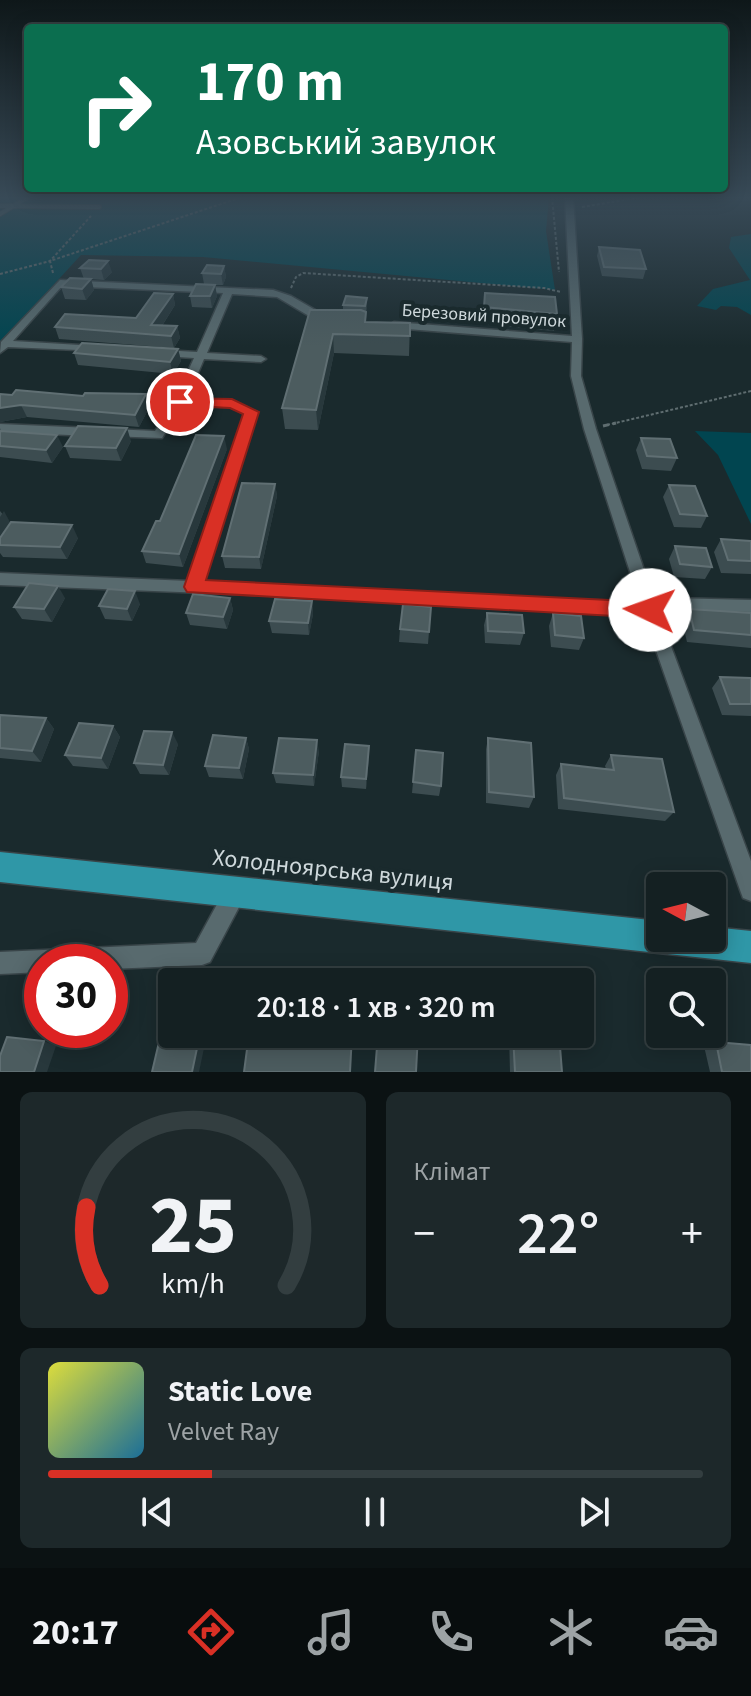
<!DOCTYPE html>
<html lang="uk">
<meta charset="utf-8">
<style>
body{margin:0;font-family:"Source Sans 3",sans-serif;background:#1d282a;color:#f1f3f6;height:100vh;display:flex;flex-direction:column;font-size:30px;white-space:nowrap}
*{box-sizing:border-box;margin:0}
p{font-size:26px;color:#9da3a5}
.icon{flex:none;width:44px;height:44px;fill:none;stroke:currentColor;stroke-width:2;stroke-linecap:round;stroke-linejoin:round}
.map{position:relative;height:1072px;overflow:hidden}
.drawer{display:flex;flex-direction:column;gap:20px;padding:20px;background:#0b1213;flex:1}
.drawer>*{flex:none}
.banner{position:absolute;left:24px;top:24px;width:704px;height:168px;border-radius:8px;box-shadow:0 4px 20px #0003,0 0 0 2px #333e40;background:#0b6e4f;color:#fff;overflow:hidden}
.needle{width:52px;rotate:277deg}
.fabs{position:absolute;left:646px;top:872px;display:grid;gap:16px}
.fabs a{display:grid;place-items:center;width:80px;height:80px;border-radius:8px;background:#142022;box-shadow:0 4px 20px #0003,0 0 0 2px #333e40;font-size:40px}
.speed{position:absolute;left:24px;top:944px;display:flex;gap:16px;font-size:40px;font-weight:700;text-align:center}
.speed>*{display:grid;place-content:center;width:104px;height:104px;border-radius:50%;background:#142022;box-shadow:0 4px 20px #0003,0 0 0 2px #333e40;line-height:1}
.speed .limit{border:12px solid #d22;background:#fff;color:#111}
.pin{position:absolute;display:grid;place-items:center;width:68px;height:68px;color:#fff;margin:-34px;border:4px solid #fff;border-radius:50%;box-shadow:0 2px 8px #0007}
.me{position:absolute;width:88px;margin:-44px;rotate:273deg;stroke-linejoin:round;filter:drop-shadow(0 0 6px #0008)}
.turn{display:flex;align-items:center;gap:28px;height:168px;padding:0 40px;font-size:36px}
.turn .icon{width:104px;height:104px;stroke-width:2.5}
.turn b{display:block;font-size:56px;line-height:68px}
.big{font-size:60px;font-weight:600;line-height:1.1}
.drawer .widget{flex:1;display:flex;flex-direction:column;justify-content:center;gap:12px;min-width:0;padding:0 28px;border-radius:12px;background:#1d282a}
.drawer .dial{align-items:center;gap:0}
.dial svg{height:208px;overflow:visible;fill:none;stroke:#333e40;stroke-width:7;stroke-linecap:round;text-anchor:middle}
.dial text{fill:#f1f3f6;stroke:none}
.song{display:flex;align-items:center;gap:24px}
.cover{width:96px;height:96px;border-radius:12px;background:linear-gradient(135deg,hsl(60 70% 55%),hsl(200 70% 35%))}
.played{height:8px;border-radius:4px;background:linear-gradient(90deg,#d93025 25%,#333e40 25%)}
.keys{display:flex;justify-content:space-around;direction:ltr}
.heat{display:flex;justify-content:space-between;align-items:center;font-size:44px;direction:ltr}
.drawer .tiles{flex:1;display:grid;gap:20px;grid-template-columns:1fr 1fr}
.widget:last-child{grid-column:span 2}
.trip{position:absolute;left:158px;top:968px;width:436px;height:80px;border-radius:8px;background:#142022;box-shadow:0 4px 20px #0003,0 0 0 2px #333e40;font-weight:600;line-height:80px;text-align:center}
.tab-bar{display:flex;height:128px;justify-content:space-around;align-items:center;background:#080d0e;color:#9da3a5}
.tab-bar .icon{width:56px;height:56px}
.tab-bar .on{color:#d93025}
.tab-bar b{font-size:36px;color:#f1f3f6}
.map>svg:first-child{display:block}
.green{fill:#014550}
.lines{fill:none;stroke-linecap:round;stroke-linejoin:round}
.service-casing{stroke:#394549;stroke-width:6}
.minor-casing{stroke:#394549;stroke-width:3}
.primary-casing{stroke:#394549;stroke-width:3}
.path-far1{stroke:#5f6d70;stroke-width:2;stroke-dasharray:3 2;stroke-linecap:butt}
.path{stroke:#5f6d70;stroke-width:3;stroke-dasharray:6 4;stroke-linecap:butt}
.service{stroke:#586a6e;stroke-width:4}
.minor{fill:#586a6e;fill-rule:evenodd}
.primary{fill:#2f97a7;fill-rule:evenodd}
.wall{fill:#3c4c50}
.shaded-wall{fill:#28383c}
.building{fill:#4c5c5f;stroke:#606f73;stroke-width:2}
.route{fill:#d93025;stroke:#8d1f18;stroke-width:2}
.labels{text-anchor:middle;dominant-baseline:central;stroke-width:8;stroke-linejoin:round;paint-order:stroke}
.far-street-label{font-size:18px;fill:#ced8db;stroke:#1a2a2d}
.near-street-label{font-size:24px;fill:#ced8db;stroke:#1a2a2d}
</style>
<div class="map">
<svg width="751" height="1072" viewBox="0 0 751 1072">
<rect width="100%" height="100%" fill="#1a2a2d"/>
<g class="green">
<polygon points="0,197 549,197 546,231 555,290 203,257 81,255 0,343"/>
<polygon points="751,234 751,315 737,307 721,306 716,310 697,306 713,289 750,280 729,248 731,237"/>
<polygon points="695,431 751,433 751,524 718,455"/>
</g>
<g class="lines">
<defs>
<g id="service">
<polyline points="0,206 99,207"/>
<polyline points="0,214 28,197"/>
</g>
<g id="minor">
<polygon points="565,197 573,197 582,339 581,376 596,429 655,602 672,598 751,600 751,612 672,610 659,614 751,861 751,901 743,898 740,890 644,616 334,598 0,585 0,573 189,581 245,414 230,407 183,406 162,438 108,436 106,433 112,429 155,431 174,402 194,358 162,356 157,353 162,350 197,352 223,293 62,286 13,341 97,346 101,347 101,351 8,347 0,353 1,342 60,280 273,290 291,296 331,319 326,322 309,316 277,297 232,294 207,353 261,356 266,359 261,362 204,359 187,399 232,401 257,412 203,581 640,603 584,429 571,376 572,342 394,328 389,325 394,322 572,336"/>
<polygon points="0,424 92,428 98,432 92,436 0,432"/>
<polygon points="236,881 244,884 247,892 210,962 202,965 110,969 110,962 42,962 42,972 0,974 0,952 196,943 228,884"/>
</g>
<polygon id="primary" points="0,852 660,921 660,938 712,938 712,927 751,931 751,963 0,882"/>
</defs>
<use href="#service" class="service-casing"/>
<use href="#minor" class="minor-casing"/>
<use href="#primary" class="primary-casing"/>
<g class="path-far1">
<polyline points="552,197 559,272"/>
<polyline points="582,207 641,197"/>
<polyline points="53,273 50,261 242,197"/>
<polyline points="0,274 50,261 91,216"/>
<polyline points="291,288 296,277 303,273 544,288 561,292"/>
<polyline points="607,425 751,391"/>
</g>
<polyline class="path" points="603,426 616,423"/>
<use href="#service" class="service"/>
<use href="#minor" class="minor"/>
<use href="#primary" class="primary"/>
</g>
<g class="wall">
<polygon points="599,247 646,269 643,279 602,276 597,256"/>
<polygon points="89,260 112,272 104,280 91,279 94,290 86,300 65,299 61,287 84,279 80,268"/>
<polygon points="224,266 226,277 223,285 215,285 217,296 212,308 192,307 190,296 204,284 202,273"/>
<polygon points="485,293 557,314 554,331 482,324"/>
<polygon points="173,294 175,305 162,326 177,326 180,338 174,348 59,339 55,327 136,318"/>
<polygon points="367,298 366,322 410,323 409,356 334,353 318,430 285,429 282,408 343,310 343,305"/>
<polygon points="178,349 181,361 173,374 78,365 74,353"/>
<polygon points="0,394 83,396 146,394 150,406 139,427 27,417 0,422"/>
<polygon points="0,428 1,431 63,447 52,463 0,457"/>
<polygon points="641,438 677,458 671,471 642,469 636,450"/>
<polygon points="131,441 121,461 70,458 65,446"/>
<polygon points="227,449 183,567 146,563 142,551 160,521"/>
<polygon points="275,484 277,496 261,569 225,568 222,556"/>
<polygon points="669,485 707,516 701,528 674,527 663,497"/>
<polygon points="0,511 10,523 78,538 67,559 3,557 0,553"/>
<polygon points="721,539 751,541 751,574 721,573 714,552"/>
<polygon points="675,546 712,567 705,579 674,577 669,559"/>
<polygon points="65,598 52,622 22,619 14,607"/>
<polygon points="230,598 233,610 227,629 190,625 186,613"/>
<polygon points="312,601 313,614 309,635 272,633 269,621"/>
<polygon points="140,604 132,621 105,619 99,606"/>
<polygon points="431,607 428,644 399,642 400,629"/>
<polygon points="689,609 751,613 751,648 687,642 682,621"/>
<polygon points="487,613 524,633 520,645 485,643 484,625"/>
<polygon points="553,613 584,638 579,650 551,647 549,626"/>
<polygon points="720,677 751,678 751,716 722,715 712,688"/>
<polygon points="0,715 46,718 54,729 41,762 0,758"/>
<polygon points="113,726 120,737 108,769 73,766 65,755"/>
<polygon points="246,738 249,749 243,779 209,777 205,766"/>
<polygon points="488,738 534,797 529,808 486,803 486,749"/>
<polygon points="178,744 169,775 140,774 134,763"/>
<polygon points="416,750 441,786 439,796 412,793"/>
<polygon points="319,751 314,786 276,783 273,773"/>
<polygon points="611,755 674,812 665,821 558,809 556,775 561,764 606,769 605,766"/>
<polygon points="369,757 366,789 342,787 341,777"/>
<polygon points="509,1034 559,1034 562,1072 510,1072"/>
<polygon points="716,1042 751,1072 710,1072 704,1046"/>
</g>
<g class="shaded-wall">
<polygon points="108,261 112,272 104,280 101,269"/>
<polygon points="224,266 226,277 223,285 221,274"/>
<polygon points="91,279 94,290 86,300 82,289"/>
<polygon points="215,285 217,296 212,308 210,296"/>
<polygon points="173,294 175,305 156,335 151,325"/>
<polygon points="177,326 180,338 174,348 171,336"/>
<polygon points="333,334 334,353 318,430 316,410"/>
<polygon points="178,349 181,361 173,374 170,362"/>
<polygon points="146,394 150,406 139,427 135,415"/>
<polygon points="21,405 27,417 0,422 0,408"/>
<polygon points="127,428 131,441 121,461 116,448"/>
<polygon points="57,435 63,447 52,463 46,450"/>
<polygon points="224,436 227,449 183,567 179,554"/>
<polygon points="275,484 277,496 261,569 259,557"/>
<polygon points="4,511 11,524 0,539 0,517"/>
<polygon points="72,525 78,538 67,559 60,547"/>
<polygon points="58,586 65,598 52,622 44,609"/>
<polygon points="135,591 140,604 132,621 127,609"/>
<polygon points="230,598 233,610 227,629 223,617"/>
<polygon points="312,601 313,614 309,635 308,623"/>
<polygon points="46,718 54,729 41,762 32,751"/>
<polygon points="113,726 120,737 108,769 101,758"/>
<polygon points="172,732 178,744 169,775 163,765"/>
<polygon points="246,738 249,749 243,779 239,768"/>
<polygon points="317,740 319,751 314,786 313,775"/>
<polygon points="369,746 369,757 366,789 366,779"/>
<polygon points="200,1034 207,1034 199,1072 192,1072"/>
<polygon points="44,1041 56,1046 47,1072 34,1072"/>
</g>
<g class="building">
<polygon points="599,247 640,250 646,269 604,267"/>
<polygon points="89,260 108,261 101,269 80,268"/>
<polygon points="207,265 224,266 221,274 202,273"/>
<polygon points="70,278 91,279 82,289 61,287"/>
<polygon points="196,284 215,285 210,296 190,296"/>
<polygon points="154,293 173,294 151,325 177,326 171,336 55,327 65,314 136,318"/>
<polygon points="485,293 555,297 557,314 484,307"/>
<polygon points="346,296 367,298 365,306 343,305"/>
<polygon points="310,310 361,310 366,312 365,322 410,323 410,336 333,334 316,410 282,408"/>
<polygon points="82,343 178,349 170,362 74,353"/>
<polygon points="16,390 83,396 85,393 146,394 135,415 21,405 0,408 0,394 12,395"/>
<polygon points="78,426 127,428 116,448 65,446"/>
<polygon points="0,431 57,435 46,450 0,446"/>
<polygon points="196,435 224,436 179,554 142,551 156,521 160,521"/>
<polygon points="641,438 670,439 677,458 647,456"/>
<polygon points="242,483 275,484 259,557 222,556"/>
<polygon points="669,485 695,486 707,516 680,514"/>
<polygon points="11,522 72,525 60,547 0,545 0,538"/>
<polygon points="721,539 751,541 751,561 728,560"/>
<polygon points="675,546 706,548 712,567 680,564"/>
<polygon points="29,583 58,586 44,609 14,607"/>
<polygon points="108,589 135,591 127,609 99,606"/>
<polygon points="193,594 230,598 223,617 186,613"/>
<polygon points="275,599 312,601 308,623 269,621"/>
<polygon points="403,604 431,607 429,632 400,629"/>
<polygon points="689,609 751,613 751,635 694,630"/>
<polygon points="487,613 522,615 524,633 488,631"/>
<polygon points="553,613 581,616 584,638 555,635"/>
<polygon points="720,677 751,678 751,704 730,704"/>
<polygon points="0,715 46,718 32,751 0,748"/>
<polygon points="79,723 113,726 101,758 65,755"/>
<polygon points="144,731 172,732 163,765 134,763"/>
<polygon points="213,735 246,738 239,768 205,766"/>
<polygon points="279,738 317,740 313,775 273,773"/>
<polygon points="488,738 531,743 534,797 489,792"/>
<polygon points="345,744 369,746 366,779 341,777"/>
<polygon points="416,750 443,753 441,786 413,782"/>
<polygon points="611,755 662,759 674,812 564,798 561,764 614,770"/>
<polygon points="163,1025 172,1026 172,1034 200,1034 192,1072 152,1072"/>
<polygon points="249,1034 352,1034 350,1072 244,1072"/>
<polygon points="378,1034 418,1034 416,1072 375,1072"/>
<polygon points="513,1034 559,1034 562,1072 515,1072"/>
<polygon points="7,1037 44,1041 34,1072 0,1072 0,1056"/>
<polygon points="716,1042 751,1045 751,1072 722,1072"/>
</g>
<linearGradient id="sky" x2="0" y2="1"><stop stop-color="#0e1719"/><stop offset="0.57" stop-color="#384a57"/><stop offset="1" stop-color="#384a57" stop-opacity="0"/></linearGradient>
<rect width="751" height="347" fill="url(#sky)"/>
<polygon class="route" points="180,398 232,399 259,412 206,580 650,602 658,604 660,610 658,615 650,618 187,592 184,587 243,414 230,408 175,405 173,402"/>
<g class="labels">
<g class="far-street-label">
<text transform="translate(484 316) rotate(4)">Березовий провулок</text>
</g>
<g class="near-street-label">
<text transform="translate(333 870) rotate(6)">Холодноярська вулиця</text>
</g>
</g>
</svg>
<div class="fabs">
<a><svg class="needle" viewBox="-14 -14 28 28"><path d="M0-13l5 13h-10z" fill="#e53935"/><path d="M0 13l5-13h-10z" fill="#9da3a5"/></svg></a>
<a><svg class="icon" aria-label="search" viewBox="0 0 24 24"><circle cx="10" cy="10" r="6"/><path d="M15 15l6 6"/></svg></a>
</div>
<div class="speed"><div class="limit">30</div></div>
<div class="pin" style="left:180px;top:402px;background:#d93025"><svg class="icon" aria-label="arrive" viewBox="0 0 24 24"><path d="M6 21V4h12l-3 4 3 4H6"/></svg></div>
<svg class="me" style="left:650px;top:610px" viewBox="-20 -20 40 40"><circle r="19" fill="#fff"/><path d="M0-13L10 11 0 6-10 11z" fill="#d93025"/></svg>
<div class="trip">20:18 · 1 хв · 320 m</div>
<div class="banner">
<div class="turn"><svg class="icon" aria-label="right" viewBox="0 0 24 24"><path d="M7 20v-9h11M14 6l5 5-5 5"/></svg><div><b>170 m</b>Азовський завулок</div></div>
</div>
</div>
<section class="drawer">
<div class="tiles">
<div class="widget dial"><svg viewBox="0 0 100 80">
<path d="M14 69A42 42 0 1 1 86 69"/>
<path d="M14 69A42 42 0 0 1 9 39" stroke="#d93025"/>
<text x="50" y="56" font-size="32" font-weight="700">25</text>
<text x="50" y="72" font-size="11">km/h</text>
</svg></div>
<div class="widget"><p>Клімат</p>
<div class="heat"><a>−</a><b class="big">22°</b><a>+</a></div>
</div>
<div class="widget">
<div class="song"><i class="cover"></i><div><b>Static Love</b><p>Velvet Ray</p></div></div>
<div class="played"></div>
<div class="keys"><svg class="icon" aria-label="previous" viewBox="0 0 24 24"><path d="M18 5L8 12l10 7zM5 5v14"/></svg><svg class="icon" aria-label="pause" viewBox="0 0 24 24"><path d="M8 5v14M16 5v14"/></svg><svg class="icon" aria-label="next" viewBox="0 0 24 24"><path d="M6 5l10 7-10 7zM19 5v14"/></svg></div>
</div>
</div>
</section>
<nav class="tab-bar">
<b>20:17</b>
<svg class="icon on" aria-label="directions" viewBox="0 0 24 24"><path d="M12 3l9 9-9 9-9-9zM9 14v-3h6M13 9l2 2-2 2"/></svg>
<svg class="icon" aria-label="music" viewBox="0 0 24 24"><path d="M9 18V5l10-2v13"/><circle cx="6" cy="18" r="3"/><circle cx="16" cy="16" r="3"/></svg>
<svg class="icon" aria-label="phone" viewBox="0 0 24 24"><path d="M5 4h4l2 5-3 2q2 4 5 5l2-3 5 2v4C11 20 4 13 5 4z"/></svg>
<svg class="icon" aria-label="climate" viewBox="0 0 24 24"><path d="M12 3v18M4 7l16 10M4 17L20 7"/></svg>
<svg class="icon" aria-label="car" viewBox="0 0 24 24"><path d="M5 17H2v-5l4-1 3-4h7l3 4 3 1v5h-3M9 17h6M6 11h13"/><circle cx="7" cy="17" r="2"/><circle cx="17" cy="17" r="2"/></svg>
</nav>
